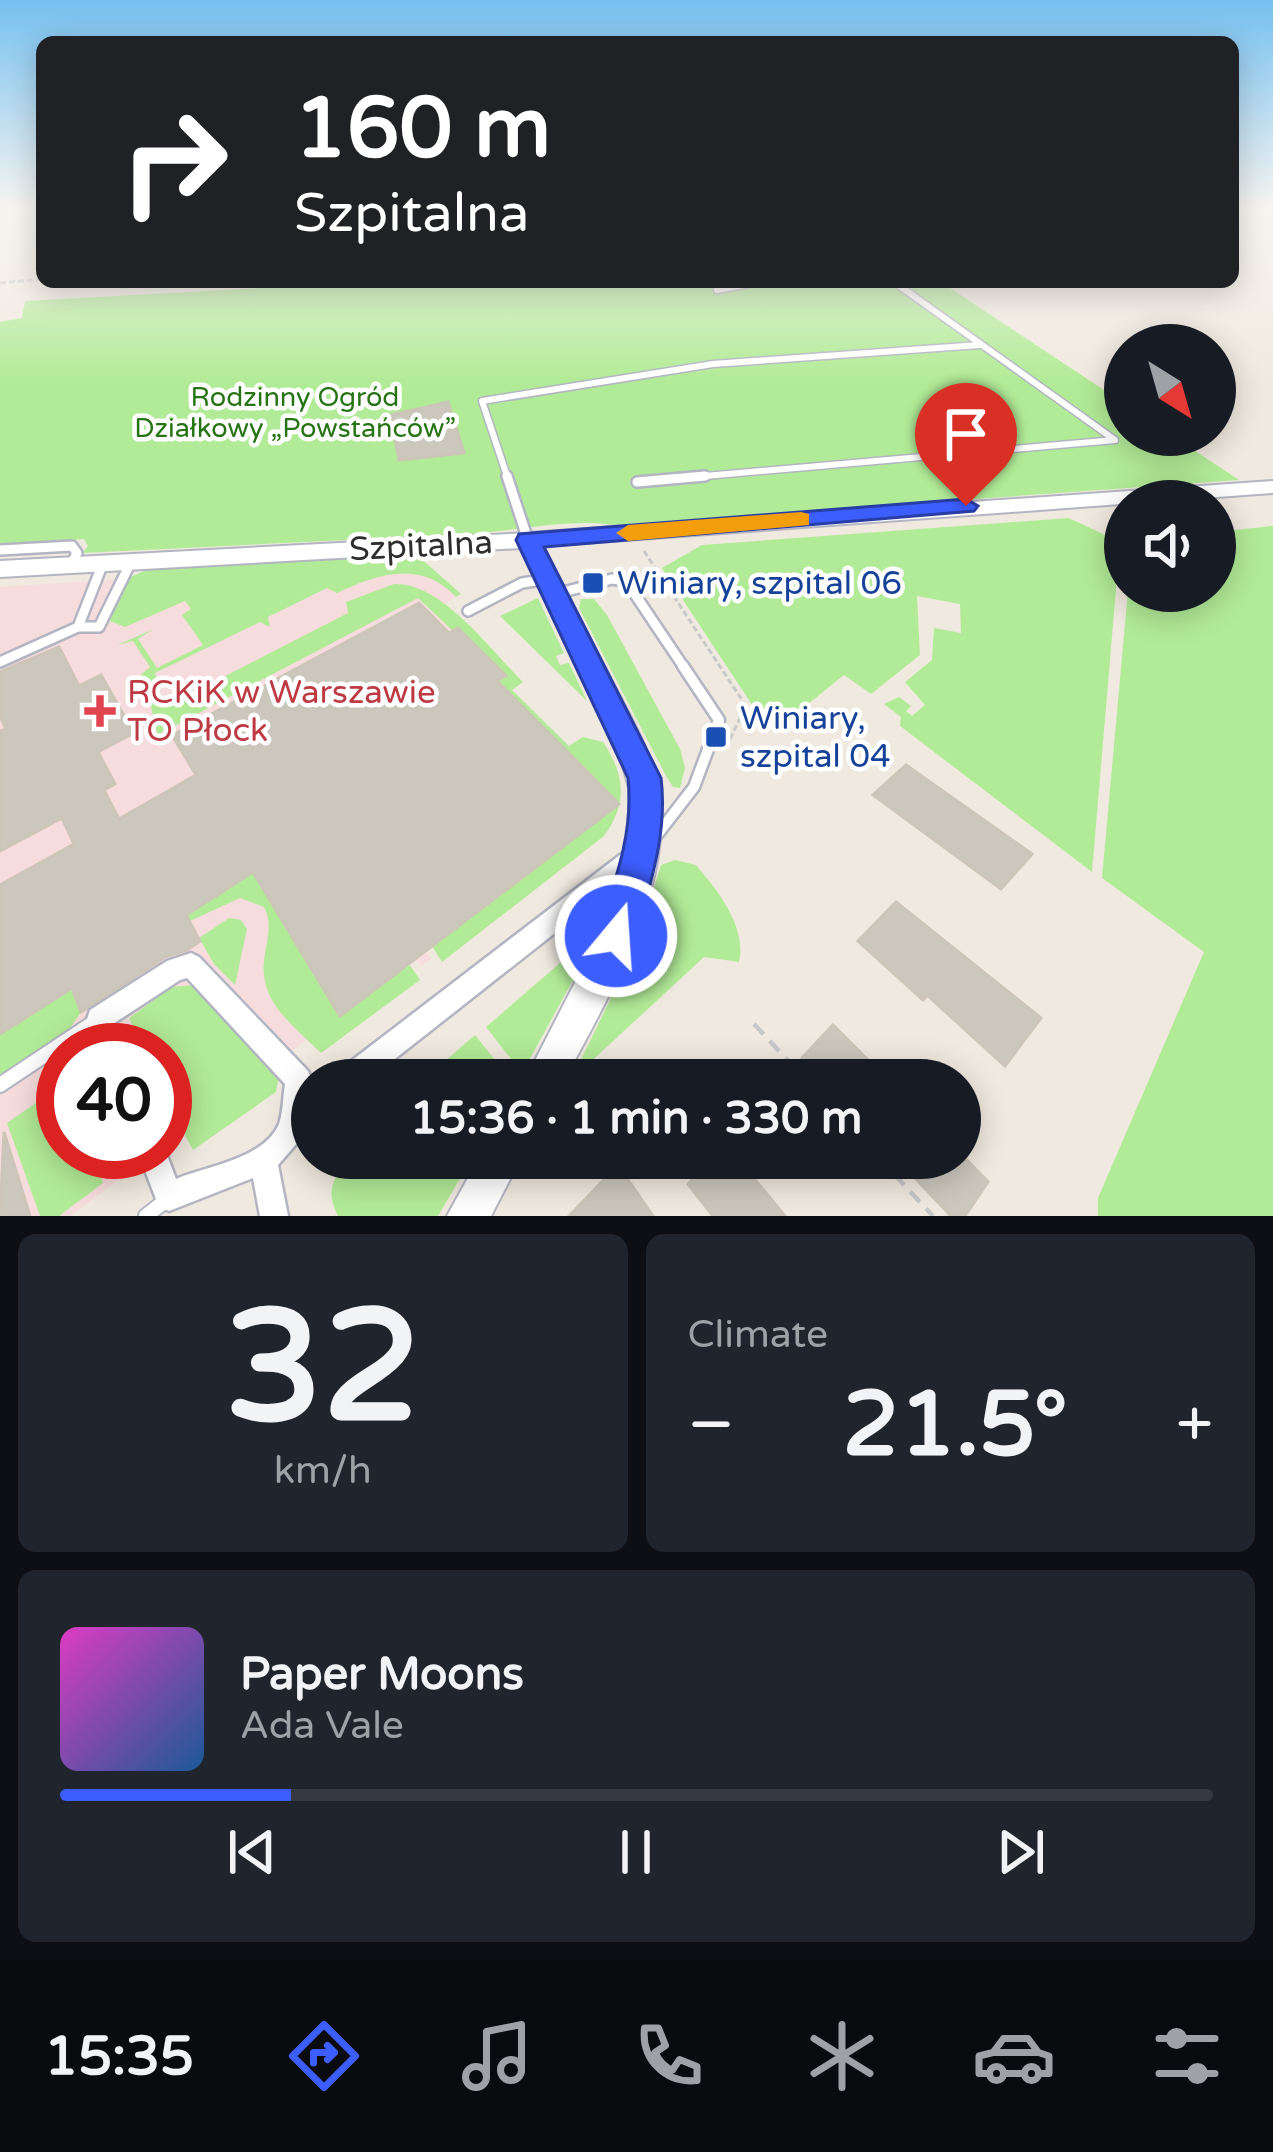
<!DOCTYPE html>
<meta charset="utf-8">
<style>
body{margin:0;font-family:"Varela Round",sans-serif;background:#20242c;color:#f1f3f6;height:100vh;display:flex;flex-direction:column;font-size:45px;white-space:nowrap}
*{box-sizing:border-box;margin:0}
p{font-size:39px;color:#9ea1a6}
.icon{flex:none;width:66px;height:66px;fill:none;stroke:currentColor;stroke-width:2;stroke-linecap:round;stroke-linejoin:round}
.map{position:relative;height:1216px;overflow:hidden}
.panel{display:flex;flex-direction:column;gap:18px;padding:18px;background:#0d0f14;flex:1}
.panel>*{flex:none}
.hud{position:absolute;left:36px;top:36px;width:1203px;height:252px;border-radius:18px;box-shadow:0 6px 30px #0003;background:#202124;color:#fff;overflow:hidden}
.needle{width:78px;rotate:143deg}
.buttons{position:absolute;left:1104px;top:324px;display:grid;gap:24px}
.buttons a{display:grid;place-items:center;width:132px;height:132px;border-radius:50%;background:#171b24;box-shadow:0 6px 30px #0003;font-size:60px}
.speed{position:absolute;left:36px;top:1023px;display:flex;gap:24px;font-size:60px;font-weight:700;text-align:center}
.speed>*{display:grid;place-content:center;width:156px;height:156px;border-radius:50%;background:#171b24;box-shadow:0 6px 30px #0003;line-height:1}
.speed .limit{border:18px solid #d22;background:#fff;color:#111}
.pin{position:absolute;display:grid;place-items:center;width:102px;height:102px;color:#fff;margin:-123px -51px;border-radius:50% 50% 50% 0;rotate:-45deg;box-shadow:0 0 12px #0007}
.pin .icon{rotate:45deg}
.me{position:absolute;width:132px;margin:-66px;rotate:18deg;stroke-linejoin:round;filter:drop-shadow(0 0 9px #0008)}
.turn{display:flex;align-items:center;gap:42px;height:252px;padding:0 60px;font-size:54px}
.turn .icon{width:156px;height:156px;stroke-width:2.5}
.turn b{display:block;font-size:84px;line-height:102px}
.big{font-size:90px;font-weight:700;line-height:1.1}
.panel .widget{flex:1;display:flex;flex-direction:column;justify-content:center;gap:18px;min-width:0;padding:0 42px;border-radius:18px;background:#20242c}
.panel .dial{align-items:center;gap:0}
.dial b{font-size:156px;line-height:1}
.song{display:flex;align-items:center;gap:36px}
.cover{width:144px;height:144px;border-radius:18px;background:linear-gradient(135deg,hsl(310 70% 55%),hsl(210 70% 35%))}
.played{height:12px;border-radius:6px;background:linear-gradient(90deg,#3d5eff 20%,#363941 20%)}
.keys{display:flex;justify-content:space-around;direction:ltr}
.heat{display:flex;justify-content:space-between;align-items:center;font-size:66px;direction:ltr}
.panel .tiles{flex:1;display:grid;gap:18px;grid-template-columns:1fr 1fr}
.widget:last-child{grid-column:span 2}
.trip{position:absolute;left:291px;top:1059px;width:690px;height:120px;border-radius:60px;background:#171b24;box-shadow:0 6px 30px #0003;font-weight:700;line-height:120px;text-align:center}
.menu{display:flex;height:192px;justify-content:space-around;align-items:center;background:#090b0e;color:#9ea1a6}
.menu .icon{width:84px;height:84px}
.menu .selected{color:#3d5eff}
.menu b{font-size:54px;color:#f1f3f6}
.map>svg:first-child{display:block}
.medical{fill:#f7dcdd}
.green{fill:#b2eb97}
.building{fill:#cbc7bd;stroke:#ccc5b8;stroke-width:3}
.lines{fill:none;stroke-linecap:round;stroke-linejoin:round}
.lane-far3-casing{stroke:#b3b5c2;stroke-width:9}
.lane-far2-casing{stroke:#b3b5c2;stroke-width:14}
.lane-far1-casing{stroke:#b3b5c2;stroke-width:15}
.lane-casing{stroke:#b3b5c2;stroke-width:18}
.street-casing{stroke:#b3b5c2;stroke-width:5}
.secondary-casing{stroke:#b3b5c2;stroke-width:4}
.path-far1{stroke:#c9c9c9;stroke-width:3;stroke-dasharray:6 3;stroke-linecap:butt}
.path{stroke:#c9c9c9;stroke-width:4.5;stroke-dasharray:14 9;stroke-linecap:butt}
.lane-far3{stroke:#fff;stroke-width:6}
.lane-far2{stroke:#fff;stroke-width:9}
.lane-far1{stroke:#fff;stroke-width:10}
.lane{stroke:#fff;stroke-width:14}
.street{fill:#fff;fill-rule:evenodd}
.secondary{fill:#fff;fill-rule:evenodd}
.route{fill:#3d5eff;stroke:#283da6;stroke-width:3}
.slow{fill:#f59e0b}
.transit-dot{fill:#1a4fb4;stroke:#fff;stroke-width:4.5}
.health-dot{fill:#e0444e;stroke:#fff;stroke-width:4.5}
.labels{text-anchor:middle;dominant-baseline:central;stroke-width:9;stroke-linejoin:round;paint-order:stroke}
.far-park-label{font-size:27px;fill:#267414;stroke:#fff}
.street-label{font-size:33px;fill:#2e2e2e;stroke:#fff}
.transit-label{font-size:33px;fill:#164399;stroke:#fff;text-anchor:start}
.health-label{font-size:33px;fill:#be3a42;stroke:#fff;text-anchor:start}
</style>
<div class="map">
<svg width="1273" height="1216" viewBox="0 0 1273 1216">
<rect width="100%" height="100%" fill="#f0e9df"/>
<polygon class="medical" points="419,560 458,595 444,604 523,682 509,693 619,804 426,951 431,959 421,966 415,959 165,1145 165,1050 63,1050 63,1152 156,1152 70,1216 0,1216 0,587"/>
<g class="green">
<path d="M258,282H941L1125,404V435H1171L1239,480L614,525C569,518 516,531 469,534C340,540 212,547 83,553L88,546L84,539L0,544V322L22,318L25,301L259,288Z"/>
<polygon points="1069,518 1120,542 1092,872 900,726 901,717 884,704 899,697 911,706 906,711 912,716 925,705 905,682 932,660 934,628 961,633 960,604 917,596 920,655 871,694 844,675 778,728 760,717 662,568 702,545"/>
<polygon points="1273,526 1273,1216 1098,1216 1098,1198 1204,952 1102,878 1128,591 1215,591 1215,532"/>
<path d="M417,555L461,594L456,597C421,559 377,574 337,593L327,588L268,617L270,627L260,622L155,673L158,683L149,688L137,678L150,667L133,641L117,645L152,630L138,639L157,668L203,645L182,615L191,609L185,601L125,627L110,621L126,579L146,570Z"/>
<path d="M394,584C440,581 491,650 523,682L512,690L569,746L583,737L603,742C625,775 628,803 604,836L442,962L432,946L618,803L497,681L505,675L458,628L453,631L418,598L157,735L151,706L156,699L167,697L171,704L348,613L346,602Z"/>
<polygon points="538,598 564,653 556,656 560,665 569,663 587,701 500,616"/>
<polygon points="581,599 594,599 607,615 680,749 685,768 680,788 673,787 666,776 579,608"/>
<path d="M675,860L696,865C718,891 747,927 739,962L704,957L571,1080L636,947L661,865Z"/>
<path d="M253,872L340,1016L409,964L420,980L321,1053C299,1031 267,1008 264,975C261,952 276,928 264,907L240,898L190,921L187,914Z"/>
<polygon points="229,918 241,920 247,929 235,985 214,964 199,938"/>
<polygon points="597,931 589,951 522,1073 486,1027"/>
<polygon points="194,985 279,1075 276,1092 193,1150 165,1098 165,1050 144,1050 129,1018 172,987"/>
<polygon points="72,988 81,1012 68,1031 0,1077 0,1034"/>
<polygon points="475,1035 511,1080 423,1080"/>
<polygon points="63,1084 63,1152 91,1152 103,1183 59,1216 40,1216 7,1123"/>
<path d="M349,1158H472L438,1216H338C325,1190 333,1179 349,1158Z"/>
</g>
<g class="building">
<polygon points="448,402 464,453 399,460 391,415"/>
<polygon points="419,603 449,633 458,628 506,676 497,681 619,804 340,1016 253,872 186,915 200,941 187,950 165,957 81,1012 72,988 0,1034 0,885 74,844 62,818 0,851 0,731 6,729 0,716 0,672 59,647 79,686 101,675 134,733 98,752 115,784 104,790 119,819 196,775 172,735"/>
<polygon points="906,765 1032,854 1001,889 873,795"/>
<polygon points="896,902 1041,1018 1005,1066 927,995 923,1000 858,941"/>
<polygon points="833,1025 888,1080 823,1080 802,1058"/>
<polygon points="4,1132 30,1216 0,1216"/>
<polygon points="711,1158 737,1158 785,1216 713,1216 688,1184"/>
<polygon points="896,1158 965,1158 988,1182 965,1216 951,1216"/>
<polygon points="618,1165 653,1216 569,1216"/>
</g>
<g class="lines">
<defs>
<g id="lane-far3">
<polyline points="717,290 759,282"/>
<polyline points="508,479 482,401 713,364 980,345"/>
<polyline points="671,479 1115,440 894,282"/>
</g>
<g id="lane-far2">
<polyline points="507,476 528,540"/>
<polyline points="637,482 705,476"/>
<polyline points="0,550 72,546 77,553 71,565"/>
<polyline points="556,594 612,579 626,581 685,669"/>
<polyline points="468,611 522,583 548,579"/>
<polyline points="78,627 103,563"/>
<polyline points="0,662 78,627 99,627 131,562"/>
</g>
<polyline id="lane-far1" points="650,844 694,787 719,720 683,666"/>
<g id="lane">
<polyline points="0,1085 99,1019"/>
<polyline points="146,1216 165,1201"/>
</g>
<g id="street">
<polygon points="641,842 649,845 652,852 649,859 368,1080 334,1080 338,1071 633,845"/>
<path d="M191,953L199,957L308,1071L312,1080L310,1096L312,1095V1126L278,1165L288,1216H260L253,1178L169,1211L159,1207L138,1152L165,1150L176,1179C207,1166 264,1159 279,1124C283,1113 283,1096 285,1084L187,978L180,980L113,1024L124,1050H98L87,1019L90,1010L167,961Z"/>
</g>
<g id="secondary">
<path d="M1273,481V493L542,546C566,593 590,639 614,685C631,718 650,750 658,786C676,882 608,999 564,1080H525L608,918L622,875L629,831V788L618,748L521,548L0,577V561L528,533Z"/>
<polygon points="479,1158 521,1158 491,1216 447,1216"/>
</g>
</defs>
<use href="#lane-far3" class="lane-far3-casing"/>
<use href="#lane-far2" class="lane-far2-casing"/>
<use href="#lane-far1" class="lane-far1-casing"/>
<use href="#lane" class="lane-casing"/>
<use href="#street" class="street-casing"/>
<use href="#secondary" class="secondary-casing"/>
<g class="path-far1">
<polyline points="0,283 42,279"/>
<polyline points="644,551 746,706 729,741"/>
<polyline points="742,723 752,728"/>
</g>
<g class="path">
<polyline points="754,1024 806,1080"/>
<polyline points="879,1158 933,1216"/>
</g>
<use href="#lane-far3" class="lane-far3"/>
<use href="#lane-far2" class="lane-far2"/>
<use href="#lane-far1" class="lane-far1"/>
<use href="#lane" class="lane"/>
<use href="#street" class="street"/>
<use href="#secondary" class="secondary"/>
</g>
<linearGradient id="sky" x2="0" y2="1"><stop stop-color="#75c0f0"/><stop offset="0.55" stop-color="#f8f5f1"/><stop offset="1" stop-color="#f8f5f1" stop-opacity="0"/></linearGradient>
<rect width="1273" height="381" fill="url(#sky)"/>
<path class="route" d="M966,499L978,506L974,511L544,547L661,778C668,833 650,884 636,936L630,950L616,955L603,950L597,936C614,884 634,834 628,778L516,540L519,534Z"/>
<polygon class="slow" points="801,512 809,514 809,525 628,541 616,533 628,525"/>
<g class="transit-dot">
<rect x="581" y="571" width="24" height="24" rx="6"/>
<rect x="704" y="725" width="24" height="24" rx="6"/>
</g>
<path class="health-dot" d="M94 693h12v12h12v12h-12v12h-12v-12h-12v-12h12z"/>
<g class="labels">
<g class="far-park-label">
<text x="295" y="397">Rodzinny Ogród<tspan x="295" dy="31">Działkowy „Powstańców”</tspan></text>
</g>
<g class="street-label">
<text transform="translate(421 546) rotate(-3)">Szpitalna</text>
</g>
<g class="transit-label">
<text x="617" y="583">Winiary, szpital 06</text>
<text x="740" y="718">Winiary,<tspan x="740" dy="38">szpital 04</tspan></text>
</g>
<g class="health-label">
<text x="127" y="692">RCKiK w Warszawie<tspan x="127" dy="38">TO Płock</tspan></text>
</g>
</g>
</svg>
<div class="buttons">
<a><svg class="needle" viewBox="-14 -14 28 28"><path d="M0-13l5 13h-10z" fill="#e53935"/><path d="M0 13l5-13h-10z" fill="#9ea1a6"/></svg></a>
<a><svg class="icon" aria-label="sound" viewBox="0 0 24 24"><path d="M4 9h4l5-4v14l-5-4H4zM17 9q2 3 0 6"/></svg></a>
</div>
<div class="speed"><div class="limit">40</div></div>
<div class="pin" style="left:966px;top:506px;background:#d93025"><svg class="icon" aria-label="arrive" viewBox="0 0 24 24"><path d="M6 21V4h12l-3 4 3 4H6"/></svg></div>
<svg class="me" style="left:616px;top:936px" viewBox="-20 -20 40 40"><circle r="17" fill="#3d5eff" stroke="#fff" stroke-width="3"/><path d="M0-11L8 9 0 5-8 9z" fill="#fff"/></svg>
<div class="trip">15:36 · 1 min · 330 m</div>
<div class="hud">
<div class="turn"><svg class="icon" aria-label="right" viewBox="0 0 24 24"><path d="M7 20v-9h11M14 6l5 5-5 5"/></svg><div><b>160 m</b>Szpitalna</div></div>
</div>
</div>
<section class="panel">
<div class="tiles">
<div class="widget dial"><b>32</b><p>km/h</p></div>
<div class="widget"><p>Climate</p>
<div class="heat"><a>−</a><b class="big">21.5°</b><a>+</a></div>
</div>
<div class="widget">
<div class="song"><i class="cover"></i><div><b>Paper Moons</b><p>Ada Vale</p></div></div>
<div class="played"></div>
<div class="keys"><svg class="icon" aria-label="previous" viewBox="0 0 24 24"><path d="M18 5L8 12l10 7zM5 5v14"/></svg><svg class="icon" aria-label="pause" viewBox="0 0 24 24"><path d="M8 5v14M16 5v14"/></svg><svg class="icon" aria-label="next" viewBox="0 0 24 24"><path d="M6 5l10 7-10 7zM19 5v14"/></svg></div>
</div>
</div>
</section>
<nav class="menu">
<b>15:35</b>
<svg class="icon selected" aria-label="directions" viewBox="0 0 24 24"><path d="M12 3l9 9-9 9-9-9zM9 14v-3h6M13 9l2 2-2 2"/></svg>
<svg class="icon" aria-label="music" viewBox="0 0 24 24"><path d="M9 18V5l10-2v13"/><circle cx="6" cy="18" r="3"/><circle cx="16" cy="16" r="3"/></svg>
<svg class="icon" aria-label="phone" viewBox="0 0 24 24"><path d="M5 4h4l2 5-3 2q2 4 5 5l2-3 5 2v4C11 20 4 13 5 4z"/></svg>
<svg class="icon" aria-label="climate" viewBox="0 0 24 24"><path d="M12 3v18M4 7l16 10M4 17L20 7"/></svg>
<svg class="icon" aria-label="car" viewBox="0 0 24 24"><path d="M5 17H2v-5l4-1 3-4h7l3 4 3 1v5h-3M9 17h6M6 11h13"/><circle cx="7" cy="17" r="2"/><circle cx="17" cy="17" r="2"/></svg>
<svg class="icon" aria-label="filters" viewBox="0 0 24 24"><path d="M4 7h16M4 17h16"/><circle cx="9" cy="7" r="2"/><circle cx="15" cy="17" r="2"/></svg>
</nav>
